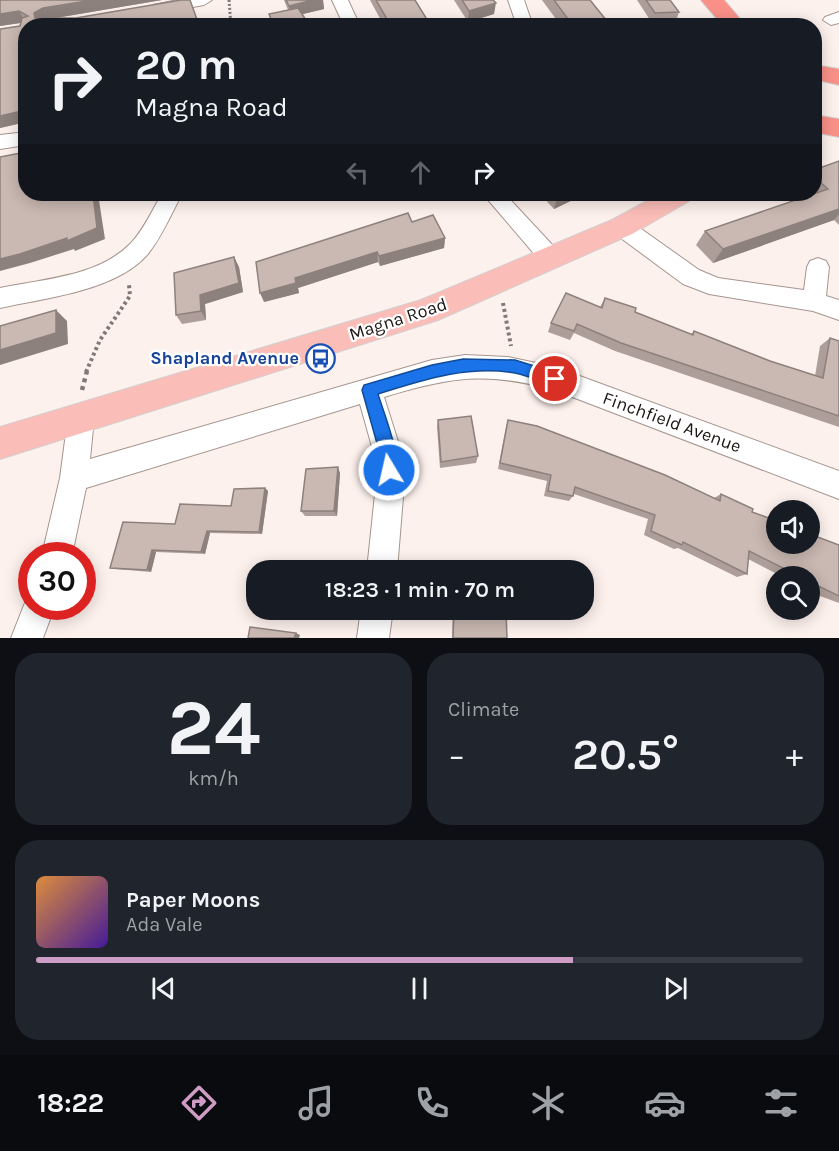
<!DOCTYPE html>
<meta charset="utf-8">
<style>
body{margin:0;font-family:Karla,sans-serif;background:#20242c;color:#f1f3f6;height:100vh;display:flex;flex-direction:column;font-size:22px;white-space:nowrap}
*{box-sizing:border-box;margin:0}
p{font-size:20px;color:#9ea1a6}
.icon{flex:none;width:33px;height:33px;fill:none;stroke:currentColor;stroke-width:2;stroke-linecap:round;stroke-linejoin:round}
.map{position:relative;height:638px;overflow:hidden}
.panel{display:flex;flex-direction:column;gap:15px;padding:15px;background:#0d0f14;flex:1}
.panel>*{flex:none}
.banner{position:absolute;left:18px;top:18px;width:804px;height:183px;border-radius:24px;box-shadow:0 3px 15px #0003;background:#171b24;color:#f1f3f6;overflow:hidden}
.buttons{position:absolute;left:766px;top:500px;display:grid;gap:12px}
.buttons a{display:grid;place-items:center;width:54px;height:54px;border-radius:50%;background:#171b24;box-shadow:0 3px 15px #0003;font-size:30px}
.speed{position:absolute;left:18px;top:542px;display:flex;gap:12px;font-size:30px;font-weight:700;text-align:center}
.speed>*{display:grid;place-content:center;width:78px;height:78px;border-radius:50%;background:#171b24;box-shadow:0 3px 15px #0003;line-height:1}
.speed .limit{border:9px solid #d22;background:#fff;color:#111}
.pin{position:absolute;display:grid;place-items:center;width:51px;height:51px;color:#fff;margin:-26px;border:3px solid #fff;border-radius:50%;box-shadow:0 2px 6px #0007}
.me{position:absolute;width:66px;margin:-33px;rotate:351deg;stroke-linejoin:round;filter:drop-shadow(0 0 4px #0008)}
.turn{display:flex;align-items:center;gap:21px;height:126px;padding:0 18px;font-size:27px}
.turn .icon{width:78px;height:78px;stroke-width:2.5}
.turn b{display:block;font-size:42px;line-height:51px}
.lanes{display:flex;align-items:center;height:57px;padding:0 18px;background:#0003;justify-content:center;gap:30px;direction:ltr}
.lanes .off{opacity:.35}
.big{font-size:45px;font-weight:600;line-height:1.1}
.panel .widget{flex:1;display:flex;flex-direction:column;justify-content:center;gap:9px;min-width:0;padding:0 21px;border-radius:24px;background:#20242c}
.panel .dial{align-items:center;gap:0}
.dial b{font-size:78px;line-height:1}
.song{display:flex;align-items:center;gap:18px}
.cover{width:72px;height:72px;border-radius:9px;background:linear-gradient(135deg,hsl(30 70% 55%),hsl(260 70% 35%))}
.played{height:6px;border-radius:3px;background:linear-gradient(90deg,#cf9cc6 70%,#363941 70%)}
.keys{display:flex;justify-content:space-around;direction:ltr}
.heat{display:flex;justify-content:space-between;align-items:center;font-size:33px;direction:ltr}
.panel .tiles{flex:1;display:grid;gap:15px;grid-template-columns:1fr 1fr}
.widget:last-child{grid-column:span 2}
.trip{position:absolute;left:246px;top:560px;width:348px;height:60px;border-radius:24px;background:#171b24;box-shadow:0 3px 15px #0003;font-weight:600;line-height:60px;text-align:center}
.tabs{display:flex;height:96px;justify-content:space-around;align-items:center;background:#090b0e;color:#9ea1a6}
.tabs .icon{width:42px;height:42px}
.tabs .selected{color:#cf9cc6}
.tabs b{font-size:27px;color:#f1f3f6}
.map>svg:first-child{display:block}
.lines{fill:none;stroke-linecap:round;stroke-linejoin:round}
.minor-casing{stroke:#a6958e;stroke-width:2}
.major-casing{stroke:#d2d0d0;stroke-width:2}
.highway-casing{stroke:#d2d0d0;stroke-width:2}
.path-far2{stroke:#827976;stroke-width:3;stroke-dasharray:2 2;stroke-linecap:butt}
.path-far1{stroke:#827976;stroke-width:4;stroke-dasharray:3 3;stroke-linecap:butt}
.path{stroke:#827976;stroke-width:4.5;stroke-dasharray:4 4;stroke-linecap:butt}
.minor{fill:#fff;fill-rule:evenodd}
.major{fill:#fbbdb8;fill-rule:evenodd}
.highway{fill:#f99189;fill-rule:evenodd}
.wall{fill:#ae9e99}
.shaded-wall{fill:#8d817d}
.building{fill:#cab8b2;stroke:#8d817d;stroke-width:1.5}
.route{fill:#1a73e8;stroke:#114b97;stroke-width:1.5}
.labels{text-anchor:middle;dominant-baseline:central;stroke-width:4.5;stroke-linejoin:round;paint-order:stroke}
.street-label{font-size:18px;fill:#1c1513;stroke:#fff}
.transit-label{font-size:18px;font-weight:bold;fill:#164399;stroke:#fff;text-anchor:end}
</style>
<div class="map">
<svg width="839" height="638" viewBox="0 0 839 638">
<rect width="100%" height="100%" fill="#fdf1ed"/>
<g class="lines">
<defs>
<g id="minor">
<polygon points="178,0 212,0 204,5 159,13 151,8 153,5"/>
<polygon points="332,0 348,0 360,26 344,26"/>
<polygon points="508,0 524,0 533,26 517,26"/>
<polygon points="839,12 839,23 831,25 823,20 825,17"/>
<polygon points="26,132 26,145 0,149 0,135"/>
<path d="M162,194H182C171,214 162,237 147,255C115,291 45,298 0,308V288C43,279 97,277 130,244C144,230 152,210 162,194Z"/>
<polygon points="483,194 505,194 558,251 561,257 558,263 550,266 542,263"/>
<polygon points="622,219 630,221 699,270 718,278 804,290 807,267 810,261 818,258 826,261 829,267 826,296 839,300 839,320 813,311 709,294 683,284 614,233 611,227 614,221"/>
<path d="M465,355L508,357L555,367L839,471V499L554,390C486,371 450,377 384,397L402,454L404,485L397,570H367L376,485L374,454L360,404L86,488L72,555H42L60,478L68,418L72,409L81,405L90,409L94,418L90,459L432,360Z"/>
<polygon points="32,593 32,606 55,606 43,638 11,638 28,595"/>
<polygon points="361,609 393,609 389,638 357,638"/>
</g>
<polygon id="major" points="660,194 693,194 689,201 632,234 438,320 0,459 0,427 421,300 612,220"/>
<g id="highway">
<polygon points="701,0 724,0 746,26 723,26"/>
<polygon points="814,65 839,69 839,85 814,79"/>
<polygon points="814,115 839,119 839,137 814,132"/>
</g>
</defs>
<use href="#minor" class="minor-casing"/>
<use href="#major" class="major-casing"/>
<use href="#highway" class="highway-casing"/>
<polyline class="path-far2" points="229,0 231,26"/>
<g class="path-far1">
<polyline points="503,303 511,346"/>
<polyline points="86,372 100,340 130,296 129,285"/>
</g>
<polyline class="path" points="82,390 87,371"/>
<use href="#minor" class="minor"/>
<use href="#major" class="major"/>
<use href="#highway" class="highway"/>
</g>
<g class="wall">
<polygon points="0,0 162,0 56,18 26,26 26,122 0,128 21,23 0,26"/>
<polygon points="284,0 323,0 324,9 302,14 310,26 272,26 269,14 288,10"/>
<polygon points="370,0 415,0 431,26 384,26"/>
<polygon points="454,0 493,0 494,14 468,22"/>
<polygon points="542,0 590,0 611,26 561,26"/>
<polygon points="637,0 670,0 679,12 676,21 652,23"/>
<polygon points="839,161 839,225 834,220 713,263 696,245 705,231 808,196 806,194 814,194 814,170"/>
<polygon points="540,194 585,194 554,209"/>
<polygon points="412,222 445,238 444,248 380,266 378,262 298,288 299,293 264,302"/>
<polygon points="234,257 239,267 243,292 205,304 206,320 182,324 176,315"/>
<polygon points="605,298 635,312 691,334 694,331 770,361 815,376 820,346 830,338 839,341 839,427 615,351 574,333 570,340 548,332 551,323 600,307"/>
<polygon points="438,420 478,456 476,463 440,468 437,427"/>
<polygon points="508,420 714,498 721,494 752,512 839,545 839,603 820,596 810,591 810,576 781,576 748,559 747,574 737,577 678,548 674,549 644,535 648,519 574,494 573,496 569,501 544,496 547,481 498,469 506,427"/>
<polygon points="340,473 337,516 305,516 301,511"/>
<polygon points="265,488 268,491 262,534 210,533 205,554 156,552 151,572 115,569 110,568 175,524 231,506"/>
<polygon points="453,609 523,609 524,613 520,615 506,613 507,638 452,638"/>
</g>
<g class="shaded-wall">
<polygon points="93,0 162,0 49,19 35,18 34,13 43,8"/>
<polygon points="313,0 323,0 324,9 291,17 289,6"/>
<polygon points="496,3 494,14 468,22 469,11"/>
<polygon points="19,11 26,22 0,26 0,14"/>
<polygon points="26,110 26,122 0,128 0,116"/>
<polygon points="93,194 98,194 105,239 75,251 74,249 30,263 0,271 0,259 67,238"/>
<polygon points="568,194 585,194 554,209 557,199"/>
<polygon points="839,209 839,214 834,220 713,263 723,249"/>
<polygon points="445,238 444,248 380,266 379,256"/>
<polygon points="377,252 378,262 298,288 299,293 264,302 260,293 295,278"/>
<polygon points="234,257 239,267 243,292 205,304 206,320 201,311 200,295"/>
<polygon points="56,310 67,321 68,344 0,365 0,350"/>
<polygon points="338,467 340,473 337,516 334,511"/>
<polygon points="265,488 268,491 262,534 259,532"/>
<polygon points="207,531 210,533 205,554 201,552"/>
<polygon points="152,550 156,552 151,572 147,570"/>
<polygon points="296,633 300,635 299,638 294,638"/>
</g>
<g class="building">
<polygon points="0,0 93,0 43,8 34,13 35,18 76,18 181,0 190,0 199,25 26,26 26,110 0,116 0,29 20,26 22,18 28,16 19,11 0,14"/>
<polygon points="286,0 313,0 289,6"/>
<polygon points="376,0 415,0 431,26 391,26"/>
<polygon points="462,0 493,0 496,3 469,11"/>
<polygon points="554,0 590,0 611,26 573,26"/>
<polygon points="646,0 670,0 679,12 655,13"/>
<polygon points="298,8 310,26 274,26 269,14"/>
<polygon points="494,19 499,26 471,26"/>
<polygon points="26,152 26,194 93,194 97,228 67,241 67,238 20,254 0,259 0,157"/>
<polygon points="839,161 839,209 723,249 705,231 828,189 814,177 814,170"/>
<polygon points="552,194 568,194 557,199"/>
<polygon points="408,213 412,222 433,215 445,238 379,256 377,252 295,278 296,283 260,293 256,262"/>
<polygon points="234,257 239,283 200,295 201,311 176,315 174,273"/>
<polygon points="566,293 602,308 605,298 636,308 635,312 693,335 694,331 770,361 823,378 830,338 839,341 839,416 621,343 577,324 574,331 551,323"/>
<polygon points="56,310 56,333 0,350 0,326"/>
<polygon points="471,416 478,456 441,462 438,420"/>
<polygon points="508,420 537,426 665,475 720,501 721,494 753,509 752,512 777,521 777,543 810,543 810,534 839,545 839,596 810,582 810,576 799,576 749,551 747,574 683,542 682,545 651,531 655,515 575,487 573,496 548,491 551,475 500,463"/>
<polygon points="338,467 334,511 301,511 306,469"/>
<polygon points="265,488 259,532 207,531 201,552 152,550 147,570 110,568 123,522 175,524 180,504 231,506 234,489"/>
<polygon points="460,568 487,570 460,570"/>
<polygon points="454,609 523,609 524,613 506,611 507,638 453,638"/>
<polygon points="250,627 296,633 294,638 248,638"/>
</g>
<path class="route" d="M463,359L515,360L560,374L563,379L560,383L555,385C542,381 528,376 515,373C467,365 423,380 378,394C384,414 402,457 395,475L389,477L383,475L380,454L362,390L364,385L432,365Z"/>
<defs>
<symbol id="bus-ring" viewBox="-11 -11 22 22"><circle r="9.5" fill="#fff" stroke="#1a4fb4" stroke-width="1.5"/><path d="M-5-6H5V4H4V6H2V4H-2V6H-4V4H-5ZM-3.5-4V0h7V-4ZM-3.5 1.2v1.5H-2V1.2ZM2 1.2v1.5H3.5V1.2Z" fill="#1a4fb4"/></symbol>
</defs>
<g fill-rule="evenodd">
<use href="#bus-ring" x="304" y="342" width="33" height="33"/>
</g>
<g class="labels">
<g class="street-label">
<text transform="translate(398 319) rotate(-18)">Magna Road</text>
<text transform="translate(672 422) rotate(20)">Finchfield Avenue</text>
</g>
<g class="transit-label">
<text x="299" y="358">Shapland Avenue</text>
</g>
</g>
</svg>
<div class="buttons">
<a><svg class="icon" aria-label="sound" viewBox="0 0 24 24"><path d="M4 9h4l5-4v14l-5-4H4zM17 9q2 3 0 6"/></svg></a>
<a><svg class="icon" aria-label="search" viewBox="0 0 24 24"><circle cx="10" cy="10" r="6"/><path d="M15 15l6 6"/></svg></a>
</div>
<div class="speed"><div class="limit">30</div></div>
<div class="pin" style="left:555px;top:379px;background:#d93025"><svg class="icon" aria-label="arrive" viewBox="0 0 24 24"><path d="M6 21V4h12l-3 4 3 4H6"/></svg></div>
<svg class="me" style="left:389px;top:470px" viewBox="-20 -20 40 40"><circle r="17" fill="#1a73e8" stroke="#fff" stroke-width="3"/><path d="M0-11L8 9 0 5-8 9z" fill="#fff"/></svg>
<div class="trip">18:23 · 1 min · 70 m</div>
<div class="banner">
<div class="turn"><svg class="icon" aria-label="right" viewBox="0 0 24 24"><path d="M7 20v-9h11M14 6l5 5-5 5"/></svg><div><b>20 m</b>Magna Road</div></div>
<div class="lanes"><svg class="icon off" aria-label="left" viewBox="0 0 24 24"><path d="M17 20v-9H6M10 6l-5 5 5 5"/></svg><svg class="icon off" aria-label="ahead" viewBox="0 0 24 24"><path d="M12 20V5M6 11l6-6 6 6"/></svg><svg class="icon" aria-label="right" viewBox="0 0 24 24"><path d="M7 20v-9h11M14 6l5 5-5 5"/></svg></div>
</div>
</div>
<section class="panel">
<div class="tiles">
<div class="widget dial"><b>24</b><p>km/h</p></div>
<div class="widget"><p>Climate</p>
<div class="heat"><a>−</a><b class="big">20.5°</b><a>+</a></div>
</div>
<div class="widget">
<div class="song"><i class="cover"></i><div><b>Paper Moons</b><p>Ada Vale</p></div></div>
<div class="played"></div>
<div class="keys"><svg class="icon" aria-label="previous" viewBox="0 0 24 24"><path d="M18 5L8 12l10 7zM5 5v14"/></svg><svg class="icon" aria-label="pause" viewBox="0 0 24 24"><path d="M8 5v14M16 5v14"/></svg><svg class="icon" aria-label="next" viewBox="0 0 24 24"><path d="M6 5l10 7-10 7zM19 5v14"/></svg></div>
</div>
</div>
</section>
<nav class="tabs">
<b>18:22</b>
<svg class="icon selected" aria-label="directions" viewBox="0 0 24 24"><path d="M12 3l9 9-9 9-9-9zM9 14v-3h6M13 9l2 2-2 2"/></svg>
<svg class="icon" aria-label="music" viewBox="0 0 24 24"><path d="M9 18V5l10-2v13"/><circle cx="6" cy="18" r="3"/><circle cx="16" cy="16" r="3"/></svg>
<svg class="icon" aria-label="phone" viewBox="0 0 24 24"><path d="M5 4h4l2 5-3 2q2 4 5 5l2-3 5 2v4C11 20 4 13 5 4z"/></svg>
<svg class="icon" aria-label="climate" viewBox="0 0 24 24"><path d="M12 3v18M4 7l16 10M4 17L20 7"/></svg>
<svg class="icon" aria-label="car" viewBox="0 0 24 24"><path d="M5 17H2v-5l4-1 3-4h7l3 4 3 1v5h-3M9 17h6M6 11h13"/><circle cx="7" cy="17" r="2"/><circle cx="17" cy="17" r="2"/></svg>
<svg class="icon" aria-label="filters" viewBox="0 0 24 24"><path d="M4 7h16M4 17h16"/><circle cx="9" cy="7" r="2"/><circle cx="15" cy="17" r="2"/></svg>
</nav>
